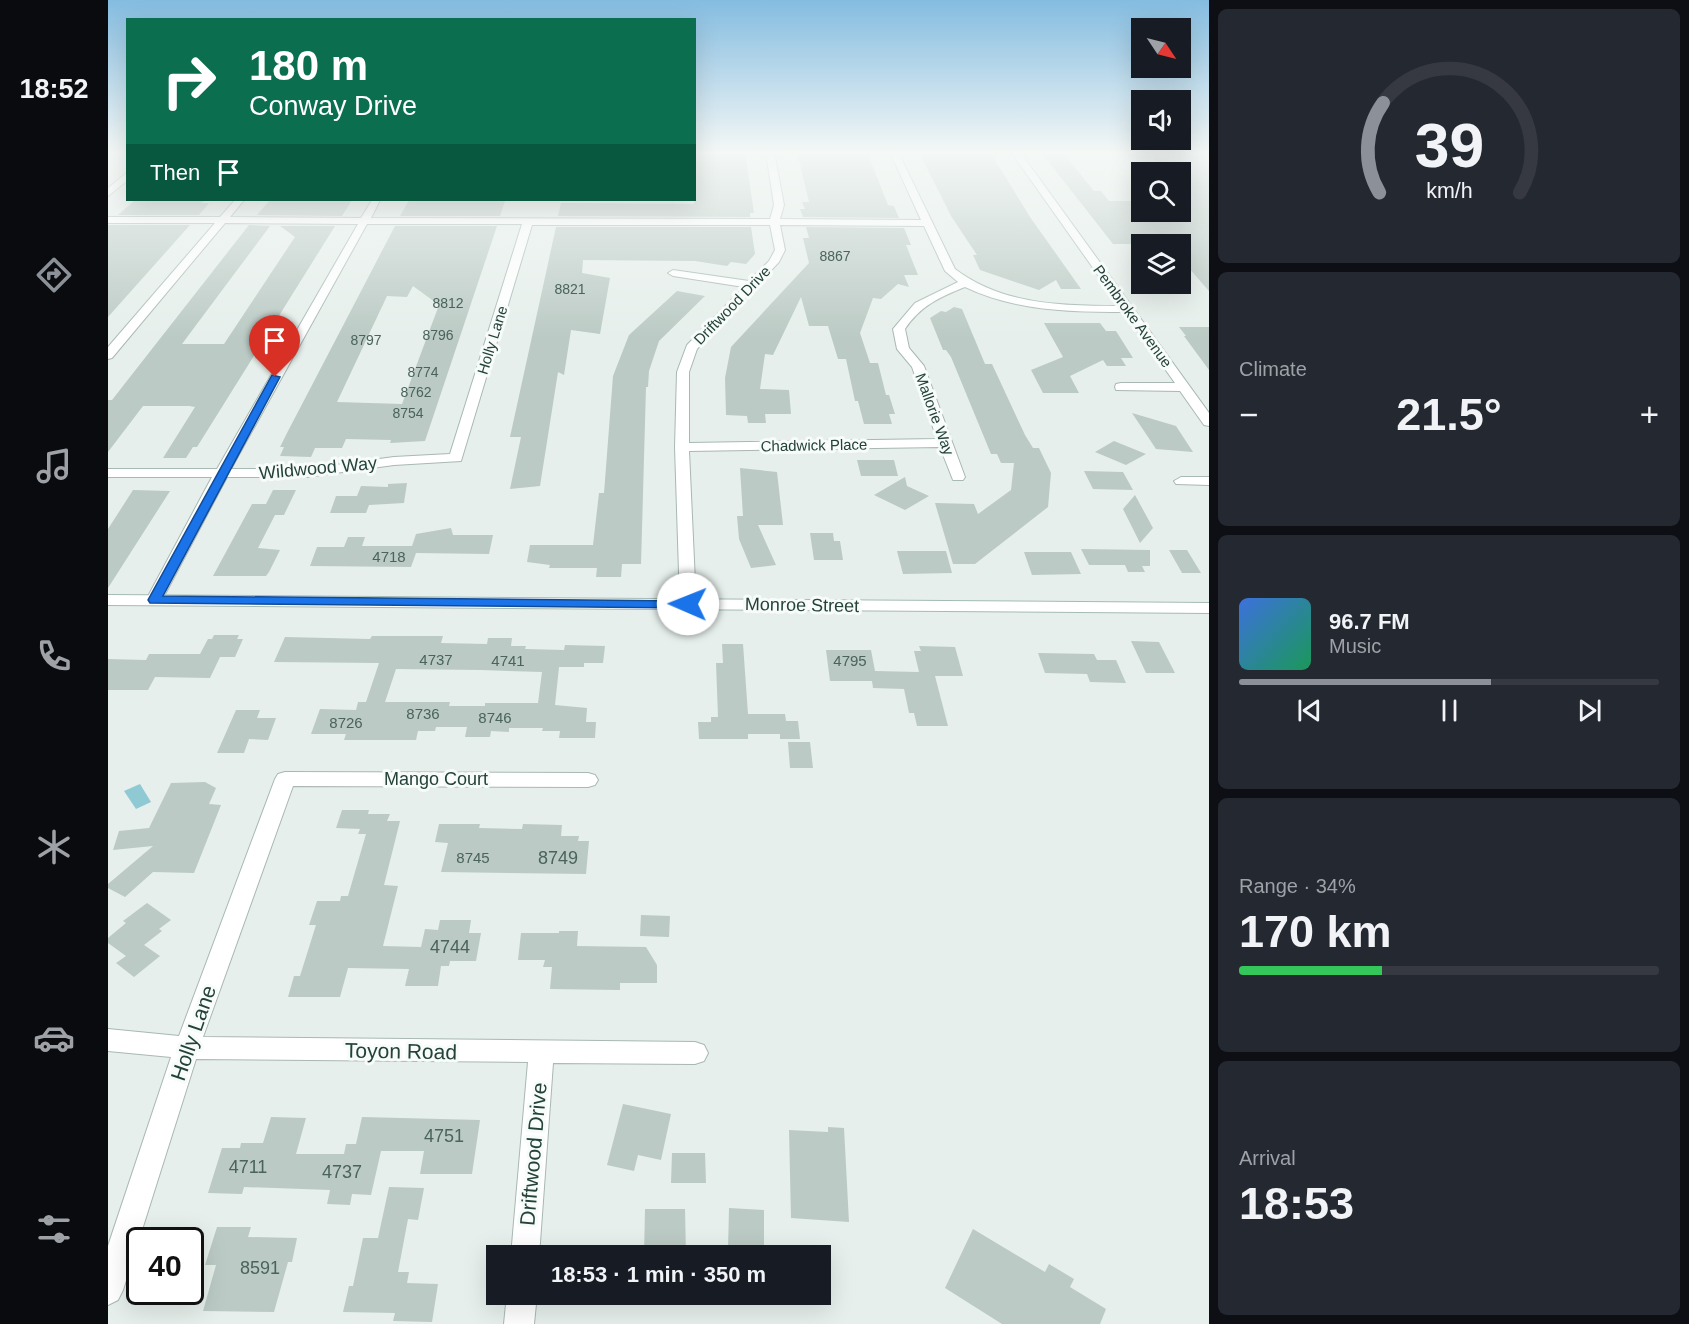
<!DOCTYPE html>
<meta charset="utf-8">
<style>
body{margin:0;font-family:Helvetica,sans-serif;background:#242831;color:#f1f3f6;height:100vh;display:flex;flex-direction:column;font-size:22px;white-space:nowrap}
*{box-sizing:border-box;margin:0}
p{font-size:20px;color:#9ea1a6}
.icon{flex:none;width:33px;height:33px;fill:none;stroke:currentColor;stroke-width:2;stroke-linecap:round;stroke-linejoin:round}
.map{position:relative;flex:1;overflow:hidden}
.drawer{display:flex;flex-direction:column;gap:9px;padding:9px;background:#0d0f14;width:480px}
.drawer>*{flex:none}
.banner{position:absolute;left:18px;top:18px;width:570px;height:183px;border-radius:0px;box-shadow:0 6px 24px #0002;background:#0b6e4f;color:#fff;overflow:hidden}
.needle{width:39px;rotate:125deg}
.fabs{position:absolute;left:1023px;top:18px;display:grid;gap:12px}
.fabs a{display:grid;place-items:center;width:60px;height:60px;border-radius:0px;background:#171b24;box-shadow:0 6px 24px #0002;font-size:30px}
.speed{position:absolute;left:18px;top:1227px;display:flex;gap:12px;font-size:30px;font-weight:700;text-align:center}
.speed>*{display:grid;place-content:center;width:78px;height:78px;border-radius:50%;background:#171b24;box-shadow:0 6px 24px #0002;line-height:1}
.speed .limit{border:3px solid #111;border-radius:9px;background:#fff;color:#111}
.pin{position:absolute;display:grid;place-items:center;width:51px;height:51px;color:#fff;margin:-62px -26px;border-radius:50% 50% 50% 0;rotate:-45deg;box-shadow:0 0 6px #0007}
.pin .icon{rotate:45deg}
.me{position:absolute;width:66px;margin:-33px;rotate:271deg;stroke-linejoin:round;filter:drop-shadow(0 0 4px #0008)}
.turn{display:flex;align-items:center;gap:21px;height:126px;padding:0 24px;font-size:27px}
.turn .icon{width:78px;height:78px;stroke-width:2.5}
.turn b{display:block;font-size:42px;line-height:51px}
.then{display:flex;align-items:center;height:57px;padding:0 24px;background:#0003;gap:12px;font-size:22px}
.big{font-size:45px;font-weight:700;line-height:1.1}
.drawer .card{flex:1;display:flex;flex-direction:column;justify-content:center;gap:9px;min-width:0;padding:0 21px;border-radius:9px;background:#242831}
.drawer .dial{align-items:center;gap:0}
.dial svg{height:156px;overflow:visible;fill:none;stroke:#363941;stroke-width:7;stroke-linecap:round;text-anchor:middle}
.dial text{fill:#f1f3f6;stroke:none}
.song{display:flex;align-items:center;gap:18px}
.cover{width:72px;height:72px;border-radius:9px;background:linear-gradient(135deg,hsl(220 70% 55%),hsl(150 70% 35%))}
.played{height:6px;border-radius:3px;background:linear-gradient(90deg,#8c9099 60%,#363941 60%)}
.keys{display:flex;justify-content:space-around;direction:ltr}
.heat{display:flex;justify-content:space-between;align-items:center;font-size:33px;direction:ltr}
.charge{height:9px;border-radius:4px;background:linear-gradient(90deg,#34c759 34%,#363941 0)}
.trip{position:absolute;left:378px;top:1245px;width:345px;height:60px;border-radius:0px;background:#171b24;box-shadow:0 6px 24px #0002;font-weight:700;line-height:60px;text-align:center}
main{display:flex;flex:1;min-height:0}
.tabs{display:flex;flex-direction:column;width:108px;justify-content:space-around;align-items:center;background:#090b0e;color:#9ea1a6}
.tabs .icon{width:42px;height:42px}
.tabs .current{color:#8c9099}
.tabs b{font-size:27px;color:#f1f3f6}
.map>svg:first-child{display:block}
.water{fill:#8ec9d4}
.building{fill:#bbcac4;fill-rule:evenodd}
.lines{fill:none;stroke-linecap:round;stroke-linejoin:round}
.street-casing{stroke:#a8b8b2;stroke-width:2}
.secondary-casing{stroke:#a4bbb3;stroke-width:2}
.street{fill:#fff;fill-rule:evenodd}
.secondary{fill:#fff;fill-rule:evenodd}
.route{fill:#1a73e8;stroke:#114b97;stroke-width:1.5}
.labels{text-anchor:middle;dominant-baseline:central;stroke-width:6;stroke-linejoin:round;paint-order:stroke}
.far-number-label{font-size:14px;fill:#4a645c}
.far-street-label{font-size:15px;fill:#24423a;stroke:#f7fbf9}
.number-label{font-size:15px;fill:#4a645c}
.street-label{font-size:18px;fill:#24423a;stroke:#f7fbf9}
.near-number-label{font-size:18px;fill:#4a645c}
.near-street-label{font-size:21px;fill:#24423a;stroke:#f7fbf9}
</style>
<main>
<nav class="tabs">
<b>18:52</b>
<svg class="icon current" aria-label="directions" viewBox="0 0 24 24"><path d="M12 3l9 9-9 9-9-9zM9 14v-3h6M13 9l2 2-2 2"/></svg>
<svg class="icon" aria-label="music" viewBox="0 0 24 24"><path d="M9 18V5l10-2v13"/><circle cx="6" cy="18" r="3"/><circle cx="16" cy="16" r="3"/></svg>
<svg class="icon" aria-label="phone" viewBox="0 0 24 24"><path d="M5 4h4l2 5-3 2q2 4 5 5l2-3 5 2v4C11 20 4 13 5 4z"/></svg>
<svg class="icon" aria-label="climate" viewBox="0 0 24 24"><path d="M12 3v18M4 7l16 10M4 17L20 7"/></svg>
<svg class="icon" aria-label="car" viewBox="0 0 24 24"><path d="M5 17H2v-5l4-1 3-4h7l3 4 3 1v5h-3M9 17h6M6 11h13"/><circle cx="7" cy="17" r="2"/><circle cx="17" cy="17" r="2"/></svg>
<svg class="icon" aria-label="filters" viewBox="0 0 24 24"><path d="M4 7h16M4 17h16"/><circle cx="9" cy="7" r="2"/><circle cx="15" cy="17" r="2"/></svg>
</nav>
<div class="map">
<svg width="1101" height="1324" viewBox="0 0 1101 1324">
<rect width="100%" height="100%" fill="#e6efeb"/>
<polygon class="water" points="32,784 43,802 28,809 16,791"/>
<g class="building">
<polygon points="586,152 637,152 646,213 642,213 642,217 450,216 453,203 586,204"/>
<polygon points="689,152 759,152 780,205 786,206 791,218 695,217 692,209 697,209 694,202 701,202"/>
<polygon points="811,152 882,152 922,217 973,289 953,289 948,280 931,290 872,270 865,255 869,255 843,216"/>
<polygon points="933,152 954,152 986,191 993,191 1001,201 1034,201 1034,212 1072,212 1072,172 1058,172 1014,152 1101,152 1101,291 1072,258 1072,244 1005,244"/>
<polygon points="27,200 97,200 93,203 101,203 91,215 10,215"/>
<polygon points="162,200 185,201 244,200 234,216 149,215"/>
<polygon points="301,200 385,200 397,201 392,216 292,216"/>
<polygon points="0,225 82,225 0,317"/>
<polygon points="141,225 162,226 74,344 116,344 187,237 172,226 227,226 89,447 85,447 78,458 55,458 87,407 81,406 35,406 0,452 0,400 4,400"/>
<path d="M287,226H389L317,441L282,443L283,440L238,439L234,448H207L203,457L172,456L176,447H172L179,433ZM305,286L331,305L294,404L229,402L279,296L299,297Z"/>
<polygon points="448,227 643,227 647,254 638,264 623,262 619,266 587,261 475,260 474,273 502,278 492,334 463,330 456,375 450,372 432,486 402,489 413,437 402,437"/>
<polygon points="698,227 796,228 803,245 798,245 810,275 796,275 801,287 790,284 773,299 765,298 752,333 762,363 770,363 778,395 781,395 787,414 781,414 784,424 756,424 750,401 747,401 738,359 730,359 720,326 701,326 693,297 665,355 657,354 652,389 681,390 683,414 657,414 658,423 640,423 639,416 618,415 617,378 623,347 701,263 695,238 701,238"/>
<polygon points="569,291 597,296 551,341 541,371 540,387 538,387 533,564 514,564 513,577 488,577 489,568 441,568 442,565 419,562 422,545 485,545 491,493 496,493 505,376 521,335"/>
<polygon points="846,307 854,309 877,364 884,364 917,435 925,448 931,448 943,473 940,507 867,564 845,564 827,503 866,504 870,514 903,490 906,463 893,463 889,454 883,454 843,357 838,350 835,350 822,318 833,311 838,312"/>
<polygon points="936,323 992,323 998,331 1008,331 1025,358 1013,358 1018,366 999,366 995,360 962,376 971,393 935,393 923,370 955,357"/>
<polygon points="1071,327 1101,327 1101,370 1076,336 1078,336"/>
<polygon points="1024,413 1068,426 1085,452 1048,449"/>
<polygon points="1006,441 1038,454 1018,465 987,452"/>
<polygon points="749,460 786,460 790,476 753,476"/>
<polygon points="632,468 669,472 675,525 650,525 668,565 643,568 631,539 629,516 635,516"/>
<polygon points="976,471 1015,472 1025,490 985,489"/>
<polygon points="797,477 799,486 821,496 797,510 766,495"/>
<polygon points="299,483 296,503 261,505 258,513 222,513 228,496 249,496 253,486 280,487 280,484"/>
<polygon points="25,490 62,491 0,588 0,529"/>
<polygon points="165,490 188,490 176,515 167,515 150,548 172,550 161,572 158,576 105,576 144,504 158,504"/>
<polygon points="1027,495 1045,528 1032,543 1015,509"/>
<polygon points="343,528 345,535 385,535 381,554 308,553 303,567 202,566 209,547 236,547 240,537 257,537 254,546 304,546 308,534"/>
<polygon points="702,533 725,533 726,541 732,541 735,560 706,560"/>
<polygon points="973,549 1042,550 1042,566 1034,566 1037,572 1020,572 1017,565 981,565"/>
<polygon points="1061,550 1079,550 1093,573 1074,573"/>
<polygon points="789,551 838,551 844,573 795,574"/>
<polygon points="916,552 963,552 973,574 924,575"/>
<polygon points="106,635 131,635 129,639 135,639 127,657 112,657 102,678 47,677 40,690 0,690 0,659 38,660 41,654 92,654 100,639 104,639"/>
<path d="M264,636H335L333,643L379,644L380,638H404L403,646H418L417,649L456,650L457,645L497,646L495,663H476V667H451L447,705L479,708L478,722H488L487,738H451L452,731H434L435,728H401V732L383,731L382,737H357L359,727H328L327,731H310L308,740H236L238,734H203L212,709L248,710L250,702H258L271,663L166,662L177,637L262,639ZM288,669L373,670L434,672L430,703H377V706H341L342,702H277Z"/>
<polygon points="1023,641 1051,642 1067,673 1038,673"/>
<polygon points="614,644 635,644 640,714 677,714 678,721 690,721 692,739 672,739 672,734 640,734 640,739 591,739 590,722 603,722 603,717 610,717 608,663 615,663"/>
<polygon points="811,646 847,647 855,676 827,676 840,726 809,726 806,713 801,713 796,689 765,688 764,681 722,681 718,650 763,650 767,671 811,672 806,651 813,651"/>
<polygon points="930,653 986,654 989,660 1008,660 1018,683 982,682 979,674 937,673"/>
<polygon points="128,710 152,710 149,718 168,718 160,740 141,739 136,753 109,753"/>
<polygon points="680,742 702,742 705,768 682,768"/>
<polygon points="97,782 108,788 101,804 113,805 86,873 45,872 17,897 0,888 0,884 45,846 5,850 11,831 41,828 63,783"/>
<polygon points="234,810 261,810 260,814 282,814 279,821 292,821 276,885 290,886 275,946 313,947 317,929 330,930 332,920 363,920 361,933 373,933 368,961 342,961 341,966 333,966 330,986 297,986 301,969 240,968 232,997 180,997 186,976 192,976 208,925 201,925 209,901 232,901 233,896 240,896 258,834 250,834 252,829 228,828"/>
<polygon points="331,824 372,824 371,828 414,829 415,824 454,825 453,836 471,836 470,841 481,841 478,874 333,872 340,843 327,842"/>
<polygon points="39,903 63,920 51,929 54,931 36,945 52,956 26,977 8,963 18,956 0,943 0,938 18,923 15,921"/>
<polygon points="533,915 562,916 561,937 532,936"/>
<polygon points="451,931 470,931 469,946 538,947 549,965 549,983 512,983 512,990 442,989 444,967 435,967 437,960 410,960 413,933 451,933"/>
<polygon points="515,1104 563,1114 553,1160 530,1155 526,1171 499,1165"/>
<polygon points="163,1117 198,1118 188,1154 236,1154 238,1144 248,1144 254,1117 372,1120 364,1174 312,1174 316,1151 273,1151 263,1195 244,1194 242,1205 219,1204 222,1190 136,1187 134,1194 100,1193 114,1148 132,1148 133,1143 155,1143"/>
<polygon points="720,1127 736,1128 741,1222 683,1218 681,1130 720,1132"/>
<polygon points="564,1153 597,1153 598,1183 563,1183"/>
<polygon points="281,1187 316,1188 310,1220 300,1219 290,1272 301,1272 299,1283 330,1284 324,1322 285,1321 287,1313 235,1312 241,1286 245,1286 255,1238 270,1238"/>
<polygon points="621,1208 656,1210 656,1251 620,1249"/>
<polygon points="537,1209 577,1209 578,1256 536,1256"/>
<polygon points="109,1227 143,1227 140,1237 189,1238 184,1262 180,1262 166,1312 95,1311 108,1265 97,1265"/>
<polygon points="865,1229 937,1272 941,1264 966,1279 962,1287 998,1309 992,1324 894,1324 837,1288"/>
</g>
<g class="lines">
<defs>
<g id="street">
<path d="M658,152H666L676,205L672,219L813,220L782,152H790L847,269C895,305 953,306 1012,306L903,152H912L1101,413V426L1096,425L1072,391L1008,390L1007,387L1008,384L1013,383H1067L1016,312C961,312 908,311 857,287C832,297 812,306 797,329L801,348L816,366L857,477L855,480H845L832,447L581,451L588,604L586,608H574L572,604L567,447L569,372L579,345L636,287L565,276L560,273L565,270L641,281L661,261L667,250L662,225H424L353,461L286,465L198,477H119L54,600L52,604H40L38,600L104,477H0V469H109L250,224L117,223L4,358L0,359V347L107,223H0V217H112L127,200H136L122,217L253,218L264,200H272L263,218L662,219L666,205ZM259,224H414L342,454L286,457L198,469H123ZM672,225L816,226L837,271L850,282L807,303L785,329L789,349L804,367L829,439L581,443V372L589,349L671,262L677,250Z"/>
<polygon points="1073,477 1101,477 1101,485 1068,484 1066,481"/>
<polygon points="177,772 480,773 487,775 490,780 487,785 480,787 185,786 95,1037 587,1042 596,1045 600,1053 596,1061 587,1064 445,1063 431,1256 403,1256 420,1062 88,1059 15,1290 10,1300 0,1305 0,1246 63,1057 0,1051 0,1029 71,1036 167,779 170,774"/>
<polygon points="399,1294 429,1294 426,1324 396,1324"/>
</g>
<g id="secondary">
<polygon points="20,172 20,180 0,196 0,188"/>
<polygon points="0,595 1101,603 1101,613 0,605"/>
</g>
</defs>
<use href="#street" class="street-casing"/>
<use href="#secondary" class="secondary-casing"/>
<use href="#street" class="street"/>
<use href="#secondary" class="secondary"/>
</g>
<linearGradient id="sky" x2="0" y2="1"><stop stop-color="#84bce0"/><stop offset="0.45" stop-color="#f4f8f6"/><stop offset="1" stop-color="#f4f8f6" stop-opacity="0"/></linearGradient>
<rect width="1101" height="338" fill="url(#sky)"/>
<polygon class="route" points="164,375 172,377 55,596 580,601 586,604 580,608 42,603 40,600"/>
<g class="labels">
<g class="far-number-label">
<text x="727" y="256">8867</text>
<text x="462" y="289">8821</text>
<text x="340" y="303">8812</text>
<text x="330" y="335">8796</text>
<text x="258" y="340">8797</text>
<text x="315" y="372">8774</text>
<text x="308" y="392">8762</text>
<text x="300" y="413">8754</text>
</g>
<g class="far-street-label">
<text transform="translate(624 305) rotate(-46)">Driftwood Drive</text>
<text transform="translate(1025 316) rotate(54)">Pembroke Avenue</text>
<text transform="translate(384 340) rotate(-73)">Holly Lane</text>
<text transform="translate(827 414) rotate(70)">Mallorie Way</text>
<text transform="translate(706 445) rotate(-1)">Chadwick Place</text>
</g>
<g class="number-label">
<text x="281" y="556">4718</text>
<text x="328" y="659">4737</text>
<text x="400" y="660">4741</text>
<text x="742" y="660">4795</text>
<text x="315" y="713">8736</text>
<text x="387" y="717">8746</text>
<text x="238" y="722">8726</text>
<text x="365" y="857">8745</text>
</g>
<g class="street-label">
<text transform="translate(210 468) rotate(-5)">Wildwood Way</text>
<text transform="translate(694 605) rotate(1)">Monroe Street</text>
<text x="328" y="779">Mango Court</text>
</g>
<g class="near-number-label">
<text x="450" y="858">8749</text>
<text x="342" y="947">4744</text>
<text x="336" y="1136">4751</text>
<text x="140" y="1167">4711</text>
<text x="234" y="1172">4737</text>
<text x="152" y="1268">8591</text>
</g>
<g class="near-street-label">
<text transform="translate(85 1033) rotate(-71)">Holly Lane</text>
<text transform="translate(293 1051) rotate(1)">Toyon Road</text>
<text transform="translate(425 1154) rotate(-85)">Driftwood Drive</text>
</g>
</g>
</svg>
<div class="fabs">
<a><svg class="needle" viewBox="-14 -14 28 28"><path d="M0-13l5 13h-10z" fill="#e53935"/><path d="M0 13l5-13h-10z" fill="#9ea1a6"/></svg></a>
<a><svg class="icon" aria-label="sound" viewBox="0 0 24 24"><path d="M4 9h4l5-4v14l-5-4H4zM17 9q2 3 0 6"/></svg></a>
<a><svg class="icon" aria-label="search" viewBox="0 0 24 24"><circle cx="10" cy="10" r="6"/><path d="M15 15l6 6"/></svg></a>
<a><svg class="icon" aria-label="layers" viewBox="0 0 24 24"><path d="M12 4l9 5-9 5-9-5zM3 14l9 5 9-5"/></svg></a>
</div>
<div class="speed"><div class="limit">40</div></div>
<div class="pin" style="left:167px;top:377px;background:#d93025"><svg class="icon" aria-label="arrive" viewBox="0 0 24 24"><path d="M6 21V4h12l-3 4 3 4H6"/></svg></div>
<svg class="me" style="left:580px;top:604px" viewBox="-20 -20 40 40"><circle r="19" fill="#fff"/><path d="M0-13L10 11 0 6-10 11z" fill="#1a73e8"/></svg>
<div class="trip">18:53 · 1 min · 350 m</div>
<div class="banner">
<div class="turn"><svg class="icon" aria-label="right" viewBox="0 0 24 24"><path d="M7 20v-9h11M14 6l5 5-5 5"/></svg><div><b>180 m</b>Conway Drive</div></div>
<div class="then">Then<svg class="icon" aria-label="arrive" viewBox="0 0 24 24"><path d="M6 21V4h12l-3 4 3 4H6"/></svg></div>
</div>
</div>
<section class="drawer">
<div class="card dial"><svg viewBox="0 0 100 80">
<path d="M14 69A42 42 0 1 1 86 69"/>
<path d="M14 69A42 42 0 0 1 16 23" stroke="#8c9099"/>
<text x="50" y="56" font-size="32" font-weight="700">39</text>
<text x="50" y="72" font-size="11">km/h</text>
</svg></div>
<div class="card"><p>Climate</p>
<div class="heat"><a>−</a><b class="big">21.5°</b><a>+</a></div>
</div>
<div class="card">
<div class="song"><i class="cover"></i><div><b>96.7 FM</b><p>Music</p></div></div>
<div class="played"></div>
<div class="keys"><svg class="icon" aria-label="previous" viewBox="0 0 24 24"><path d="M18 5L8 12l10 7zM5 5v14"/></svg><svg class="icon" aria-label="pause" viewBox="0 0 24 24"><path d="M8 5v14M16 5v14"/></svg><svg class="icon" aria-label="next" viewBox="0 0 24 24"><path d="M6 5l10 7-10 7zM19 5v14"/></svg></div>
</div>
<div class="card"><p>Range · 34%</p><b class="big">170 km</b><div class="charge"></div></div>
<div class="card"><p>Arrival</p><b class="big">18:53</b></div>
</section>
</main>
